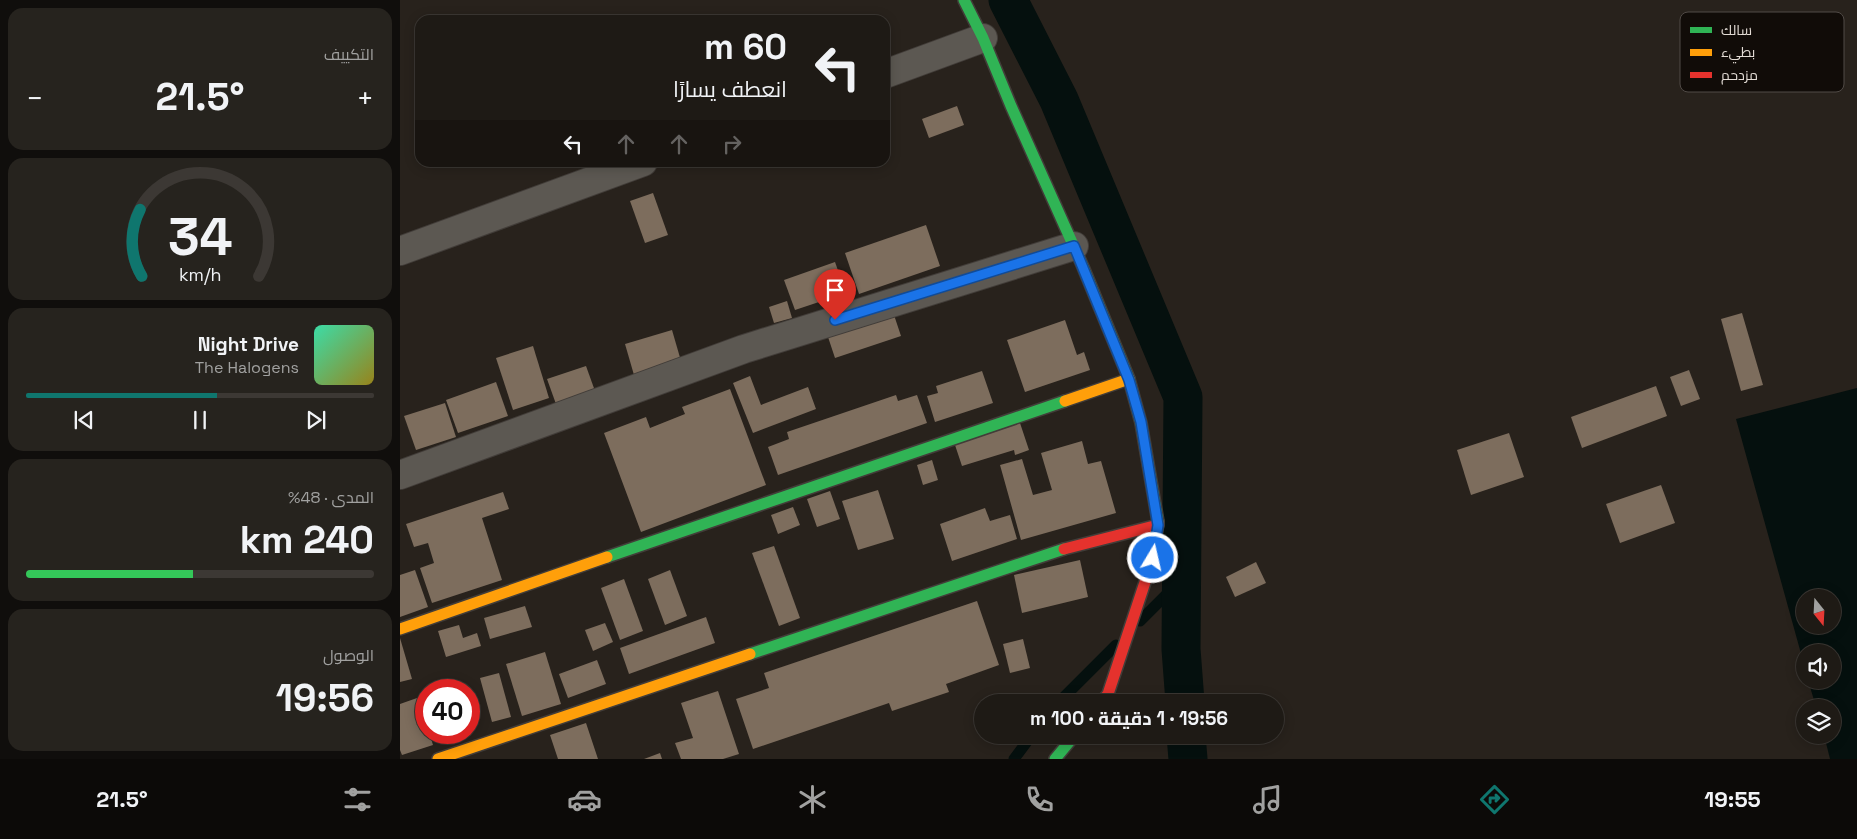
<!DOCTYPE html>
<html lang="ar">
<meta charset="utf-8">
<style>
body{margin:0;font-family:"Space Grotesk",Cairo,sans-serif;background:#26231e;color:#f1f3f6;direction:rtl;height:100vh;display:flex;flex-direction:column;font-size:19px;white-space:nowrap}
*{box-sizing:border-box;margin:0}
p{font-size:16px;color:#a1a1a0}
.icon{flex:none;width:28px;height:28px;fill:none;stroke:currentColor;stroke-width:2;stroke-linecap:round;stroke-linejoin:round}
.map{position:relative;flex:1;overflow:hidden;direction:ltr}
.side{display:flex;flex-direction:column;gap:8px;padding:8px;background:#100e0c;width:400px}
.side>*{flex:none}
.top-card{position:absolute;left:15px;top:15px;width:475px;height:152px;border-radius:15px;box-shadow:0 2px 12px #0003,0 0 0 1px #3c3834;direction:rtl;background:#1e1a15;color:#f1f3f6;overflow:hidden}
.needle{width:32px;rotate:162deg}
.fabs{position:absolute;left:1396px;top:589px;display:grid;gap:10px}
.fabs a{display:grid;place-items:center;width:45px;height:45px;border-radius:50%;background:#1e1a15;box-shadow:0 2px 12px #0003,0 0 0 1px #3c3834;font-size:25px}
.speed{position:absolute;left:15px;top:679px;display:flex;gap:10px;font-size:25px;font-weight:700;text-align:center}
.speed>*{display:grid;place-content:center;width:65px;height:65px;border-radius:50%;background:#1e1a15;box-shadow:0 2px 12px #0003,0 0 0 1px #3c3834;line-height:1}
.speed .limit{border:8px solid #d22;background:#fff;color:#111}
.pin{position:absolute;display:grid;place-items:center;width:42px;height:42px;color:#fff;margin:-51px -21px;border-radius:50% 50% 50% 0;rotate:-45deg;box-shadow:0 0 5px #0007}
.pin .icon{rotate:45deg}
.me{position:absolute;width:55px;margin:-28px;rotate:9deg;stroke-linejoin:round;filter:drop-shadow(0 0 4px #0008)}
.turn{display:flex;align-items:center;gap:18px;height:105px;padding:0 20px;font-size:22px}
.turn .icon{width:65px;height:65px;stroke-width:2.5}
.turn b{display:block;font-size:35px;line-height:42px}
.lanes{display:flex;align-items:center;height:48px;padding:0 20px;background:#0003;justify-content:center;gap:25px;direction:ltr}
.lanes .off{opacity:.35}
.big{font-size:38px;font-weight:700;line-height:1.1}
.side .tile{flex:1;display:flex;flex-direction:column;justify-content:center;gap:8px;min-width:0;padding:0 18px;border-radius:15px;background:#26231e}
.side .dial{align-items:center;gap:0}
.dial svg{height:130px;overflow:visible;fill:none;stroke:#3c3834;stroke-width:7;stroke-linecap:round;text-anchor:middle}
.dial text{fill:#f1f3f6;stroke:none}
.song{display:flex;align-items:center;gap:15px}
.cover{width:60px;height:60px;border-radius:8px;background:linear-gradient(135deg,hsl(160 70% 55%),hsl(50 70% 35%))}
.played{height:5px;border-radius:2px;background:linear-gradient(90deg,#0f766e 55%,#3c3834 55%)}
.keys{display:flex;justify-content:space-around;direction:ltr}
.heat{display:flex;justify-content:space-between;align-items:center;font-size:28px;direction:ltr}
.charge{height:8px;border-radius:4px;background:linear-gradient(90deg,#34c759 48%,#3c3834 0)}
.trip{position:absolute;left:574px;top:694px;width:310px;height:50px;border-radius:25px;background:#1e1a15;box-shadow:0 2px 12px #0003,0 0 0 1px #3c3834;font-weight:700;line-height:50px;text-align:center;direction:rtl}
.tab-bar{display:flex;height:80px;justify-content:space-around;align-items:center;background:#0c0a08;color:#a1a1a0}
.tab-bar .icon{width:35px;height:35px}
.tab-bar .current{color:#0f766e}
.tab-bar b{font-size:22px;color:#f1f3f6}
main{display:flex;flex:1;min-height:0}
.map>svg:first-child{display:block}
.water{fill:#05100e;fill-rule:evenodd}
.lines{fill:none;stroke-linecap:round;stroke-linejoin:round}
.stream{stroke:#05100e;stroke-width:11}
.canal{stroke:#05100e;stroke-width:39}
.building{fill:#7d6d5d}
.street-casing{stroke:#423d39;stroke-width:30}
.fast-casing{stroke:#423d39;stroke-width:14}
.slow-casing{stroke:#423d39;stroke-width:14}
.jam-casing{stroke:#423d39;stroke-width:14}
.street{stroke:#5c5852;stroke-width:28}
.fast{stroke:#30b455;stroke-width:11}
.slow{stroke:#ff9f0a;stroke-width:11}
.jam{stroke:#e5322d;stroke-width:11}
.route-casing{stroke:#114b97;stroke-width:12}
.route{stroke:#1a73e8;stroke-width:9}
.key{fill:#110c08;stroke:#504a46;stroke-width:1}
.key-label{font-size:14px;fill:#e3dcd5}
</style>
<main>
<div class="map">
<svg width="1457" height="759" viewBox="0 0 1457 759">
<rect width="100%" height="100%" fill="#28221c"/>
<path class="water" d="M1457,388V759H1430L1424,735H1432V708L1416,707L1408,680H1432V652H1405V668L1336,419ZM1405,598H1432V625H1405Z"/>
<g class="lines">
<g class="stream">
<polyline points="740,621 783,578"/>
<polyline points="659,702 716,645"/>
<polyline points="614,759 632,735"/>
</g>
<g class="canal">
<polyline points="608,0 659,100 783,397 781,649 785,702"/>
<polyline points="786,735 788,759"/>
</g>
</g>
<g class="building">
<polygon points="557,106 564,125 529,138 522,119"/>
<polygon points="253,193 268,235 245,243 230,201"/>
<polygon points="526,225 540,266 459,294 445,253"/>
<polygon points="435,262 446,293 395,310 384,280"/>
<polygon points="387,301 392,318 374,323 369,307"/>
<polygon points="492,309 501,336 435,358 426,331"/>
<polygon points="1342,313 1363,385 1341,391 1321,319"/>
<polygon points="665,320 677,355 684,352 690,370 625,392 607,340"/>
<polygon points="272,330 281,361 234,375 225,344"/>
<polygon points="133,346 149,398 113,410 96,358"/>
<polygon points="186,366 195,391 156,404 147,379"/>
<polygon points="1289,370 1300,399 1281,406 1270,377"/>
<polygon points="582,371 593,403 535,422 527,396 538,393 536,386"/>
<polygon points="350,376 361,405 408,387 416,409 353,433 333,383"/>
<polygon points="96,382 108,416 58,433 46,400"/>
<polygon points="1256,386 1267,416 1182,448 1171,417"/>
<polygon points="330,389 366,485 241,532 204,433 246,417 250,428 285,414 282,407"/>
<polygon points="496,395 498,401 517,395 527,423 378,475 368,447 389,439 387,432"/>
<polygon points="45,403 56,437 16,450 4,416"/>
<polygon points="620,423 629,450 615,455 614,450 562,466 555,445"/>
<polygon points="1109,433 1124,477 1071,495 1057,450"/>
<polygon points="682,441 688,464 701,461 716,513 621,540 600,465 622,459 633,495 652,490 641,453"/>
<polygon points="532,460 538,480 523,485 517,465"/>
<polygon points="1261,485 1275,523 1220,543 1206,504"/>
<polygon points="478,490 494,539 458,550 442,501"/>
<polygon points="430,491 440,519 417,527 407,499"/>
<polygon points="103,492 109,509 82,518 102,580 32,603 20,568 34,563 28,543 14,547 6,524"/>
<polygon points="393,507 400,525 378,534 371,515"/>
<polygon points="585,508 590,521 610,515 617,539 552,561 540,524"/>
<polygon points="374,546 400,618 379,626 352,553"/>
<polygon points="680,560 688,597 622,613 614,575"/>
<polygon points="856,562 866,583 835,597 826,577"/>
<polygon points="15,570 28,607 0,617 0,575"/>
<polygon points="270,570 287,616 265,625 248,579"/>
<polygon points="224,579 243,631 220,640 201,588"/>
<polygon points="577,601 599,665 546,684 549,692 492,711 489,703 353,749 336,699 369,688 364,673"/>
<polygon points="125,606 132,627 90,639 84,618"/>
<polygon points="306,617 315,643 229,674 220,648"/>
<polygon points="205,623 213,642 193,651 185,630"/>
<polygon points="59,625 63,638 77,633 81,646 46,657 38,631"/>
<polygon points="0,638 12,679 0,682"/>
<polygon points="623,639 630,668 610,673 603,644"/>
<polygon points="145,652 161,704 122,716 106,664"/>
<polygon points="197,660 206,684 168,698 159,674"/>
<polygon points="99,673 111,717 92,722 80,678"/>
<polygon points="318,691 339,754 323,759 281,759 275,743 293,738 281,703"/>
<polygon points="17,698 26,726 26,732 29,732 33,745 2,755 0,750 0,704"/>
<polygon points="186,723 198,759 158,759 150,735"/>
<polygon points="260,753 262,759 244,759"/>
</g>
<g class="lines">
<defs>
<g id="street">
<polyline points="485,74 583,38"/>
<polyline points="0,251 243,162"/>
<polyline points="0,475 344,349 674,246"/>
</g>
<g id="fast">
<polyline points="564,0 583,38 611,106 683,267 729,379 741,423 758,522"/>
<polyline points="207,557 665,401"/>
<polyline points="350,654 664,549"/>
<polyline points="655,759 675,735"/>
</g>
<g id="slow">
<polyline points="665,401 729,379"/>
<polyline points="0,629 207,557"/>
<polyline points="38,759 350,654"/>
</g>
<g id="jam">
<polyline points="664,549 758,525"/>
<polyline points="701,702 708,694 753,558 758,522"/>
</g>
</defs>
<use href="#street" class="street-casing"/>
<use href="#fast" class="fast-casing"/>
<use href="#slow" class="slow-casing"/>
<use href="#jam" class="jam-casing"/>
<use href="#street" class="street"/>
<use href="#fast" class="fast"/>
<use href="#slow" class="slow"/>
<use href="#jam" class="jam"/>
</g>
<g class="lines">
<defs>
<polyline id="route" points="435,320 674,246 729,380 741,422 758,525 753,558"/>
</defs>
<use href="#route" class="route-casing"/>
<use href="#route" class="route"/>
</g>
<rect x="1280" y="12" width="164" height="80" rx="8" class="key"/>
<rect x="1290" y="27" width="22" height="6" fill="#30b455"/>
<rect x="1290" y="49" width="22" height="7" fill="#ff9f0a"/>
<rect x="1290" y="72" width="22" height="6" fill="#e5322d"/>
<g class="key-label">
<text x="1321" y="35">سالك</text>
<text x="1321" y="57">بطيء</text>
<text x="1321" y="80">مزدحم</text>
</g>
</svg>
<div class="fabs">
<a><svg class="needle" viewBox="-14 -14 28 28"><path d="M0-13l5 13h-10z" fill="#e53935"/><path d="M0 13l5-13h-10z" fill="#a1a1a0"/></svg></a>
<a><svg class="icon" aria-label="sound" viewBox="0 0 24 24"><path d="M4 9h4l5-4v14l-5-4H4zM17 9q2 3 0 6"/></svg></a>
<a><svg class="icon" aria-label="layers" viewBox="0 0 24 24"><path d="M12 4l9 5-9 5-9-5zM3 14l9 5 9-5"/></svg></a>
</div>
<div class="speed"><div class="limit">40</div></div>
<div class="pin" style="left:435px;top:320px;background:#d93025"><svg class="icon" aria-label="arrive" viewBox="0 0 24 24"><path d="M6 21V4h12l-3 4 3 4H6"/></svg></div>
<svg class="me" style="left:753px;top:558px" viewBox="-20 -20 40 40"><circle r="17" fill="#1a73e8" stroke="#fff" stroke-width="3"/><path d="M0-11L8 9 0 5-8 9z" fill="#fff"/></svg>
<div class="trip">19:56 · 1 دقيقة · 100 m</div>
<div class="top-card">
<div class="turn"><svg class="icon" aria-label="left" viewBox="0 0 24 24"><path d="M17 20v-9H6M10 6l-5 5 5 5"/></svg><div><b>60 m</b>انعطف يسارًا</div></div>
<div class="lanes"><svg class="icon" aria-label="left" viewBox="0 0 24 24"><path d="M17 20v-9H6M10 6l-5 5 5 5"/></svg><svg class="icon off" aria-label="ahead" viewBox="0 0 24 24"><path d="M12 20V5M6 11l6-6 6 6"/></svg><svg class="icon off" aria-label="ahead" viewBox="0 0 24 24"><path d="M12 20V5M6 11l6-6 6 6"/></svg><svg class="icon off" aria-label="right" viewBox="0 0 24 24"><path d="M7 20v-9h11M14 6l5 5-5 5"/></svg></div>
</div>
</div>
<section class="side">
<div class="tile"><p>التكييف</p>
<div class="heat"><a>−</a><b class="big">21.5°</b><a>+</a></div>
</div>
<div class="tile dial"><svg viewBox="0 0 100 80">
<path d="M14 69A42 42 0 1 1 86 69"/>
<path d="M14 69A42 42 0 0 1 13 28" stroke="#0f766e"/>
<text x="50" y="56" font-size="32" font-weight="700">34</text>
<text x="50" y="72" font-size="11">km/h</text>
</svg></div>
<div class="tile">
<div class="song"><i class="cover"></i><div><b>Night Drive</b><p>The Halogens</p></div></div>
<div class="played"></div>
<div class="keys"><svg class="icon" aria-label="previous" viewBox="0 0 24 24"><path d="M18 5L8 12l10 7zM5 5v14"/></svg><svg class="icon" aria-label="pause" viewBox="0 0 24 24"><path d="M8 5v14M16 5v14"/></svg><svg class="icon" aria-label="next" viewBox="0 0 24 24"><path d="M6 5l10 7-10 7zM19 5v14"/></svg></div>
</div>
<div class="tile"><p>المدى · 48%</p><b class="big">240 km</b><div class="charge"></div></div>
<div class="tile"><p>الوصول</p><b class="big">19:56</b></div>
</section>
</main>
<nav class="tab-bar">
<b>19:55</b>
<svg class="icon current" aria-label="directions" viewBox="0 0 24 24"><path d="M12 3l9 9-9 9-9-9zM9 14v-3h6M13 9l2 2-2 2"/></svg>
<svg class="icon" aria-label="music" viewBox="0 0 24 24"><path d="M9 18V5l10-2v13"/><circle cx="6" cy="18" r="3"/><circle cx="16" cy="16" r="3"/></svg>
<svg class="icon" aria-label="phone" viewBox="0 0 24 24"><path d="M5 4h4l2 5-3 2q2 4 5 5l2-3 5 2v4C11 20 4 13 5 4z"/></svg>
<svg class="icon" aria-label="climate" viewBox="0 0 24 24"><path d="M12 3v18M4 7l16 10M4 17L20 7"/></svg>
<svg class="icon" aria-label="car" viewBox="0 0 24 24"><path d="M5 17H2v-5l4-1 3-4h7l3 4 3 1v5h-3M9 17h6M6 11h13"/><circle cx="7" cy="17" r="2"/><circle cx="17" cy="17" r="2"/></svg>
<svg class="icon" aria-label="filters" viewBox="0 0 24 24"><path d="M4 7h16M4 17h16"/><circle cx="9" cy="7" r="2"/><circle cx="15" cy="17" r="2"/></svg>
<b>21.5°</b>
</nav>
